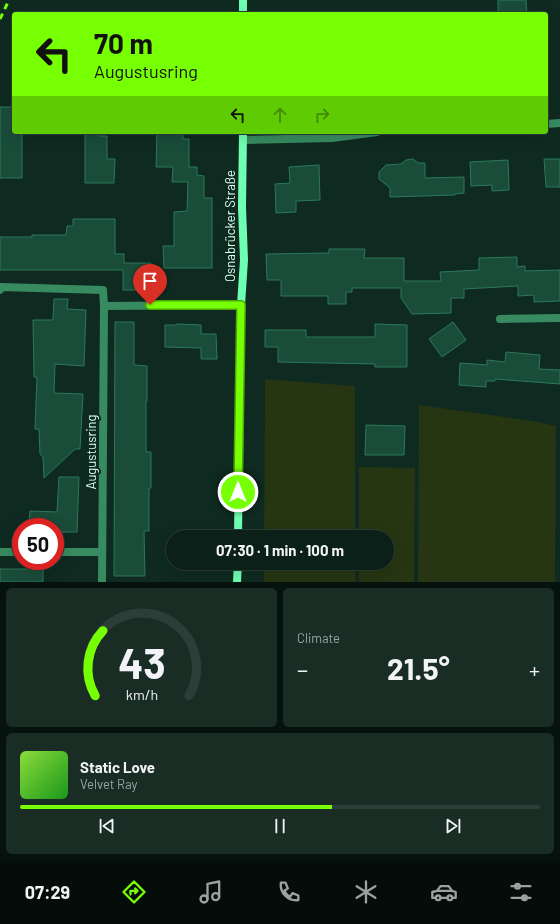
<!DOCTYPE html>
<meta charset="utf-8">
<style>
body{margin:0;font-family:Barlow,sans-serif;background:#192d25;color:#f1f3f6;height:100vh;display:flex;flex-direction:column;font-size:15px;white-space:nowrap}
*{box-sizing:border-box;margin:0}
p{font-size:13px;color:#9aa3a2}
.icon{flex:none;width:22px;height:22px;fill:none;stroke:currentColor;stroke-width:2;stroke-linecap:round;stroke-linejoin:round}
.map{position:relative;height:582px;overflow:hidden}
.details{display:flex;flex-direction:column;gap:6px;padding:6px;background:#06120d;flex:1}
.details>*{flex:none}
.banner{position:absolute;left:12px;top:12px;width:536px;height:122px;border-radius:4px;box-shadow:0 4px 16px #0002,0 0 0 1px #2b3e37;background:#77ff04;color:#111;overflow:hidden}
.speed{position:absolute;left:12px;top:518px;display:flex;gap:8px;font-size:20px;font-weight:700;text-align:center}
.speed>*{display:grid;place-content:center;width:52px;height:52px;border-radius:50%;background:#0b2018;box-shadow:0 4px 16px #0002,0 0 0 1px #2b3e37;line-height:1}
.speed .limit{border:6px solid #d22;background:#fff;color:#111}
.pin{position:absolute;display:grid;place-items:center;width:34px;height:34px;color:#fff;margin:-41px -17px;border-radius:50% 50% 50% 0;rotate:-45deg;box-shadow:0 0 4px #0007}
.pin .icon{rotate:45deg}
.me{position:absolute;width:44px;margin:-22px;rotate:0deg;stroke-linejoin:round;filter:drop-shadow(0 0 3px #0008)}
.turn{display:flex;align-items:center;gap:14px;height:84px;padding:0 16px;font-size:18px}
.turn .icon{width:52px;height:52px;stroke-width:2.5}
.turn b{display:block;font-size:28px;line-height:34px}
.lanes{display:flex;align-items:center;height:38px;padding:0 16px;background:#0003;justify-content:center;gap:20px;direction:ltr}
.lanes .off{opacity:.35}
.big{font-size:30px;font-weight:700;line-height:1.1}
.details .widget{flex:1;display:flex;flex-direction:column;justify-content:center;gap:6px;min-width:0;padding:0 14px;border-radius:6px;background:#192d25}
.details .dial{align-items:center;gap:0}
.dial svg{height:104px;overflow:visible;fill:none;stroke:#2b3e37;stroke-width:7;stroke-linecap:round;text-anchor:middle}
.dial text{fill:#f1f3f6;stroke:none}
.song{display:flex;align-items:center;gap:12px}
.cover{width:48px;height:48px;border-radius:6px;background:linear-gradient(135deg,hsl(90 70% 55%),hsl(120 70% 35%))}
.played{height:4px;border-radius:2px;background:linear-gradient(90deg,#77ff04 60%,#2b3e37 60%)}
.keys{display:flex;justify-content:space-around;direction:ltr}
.heat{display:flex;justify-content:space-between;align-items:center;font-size:22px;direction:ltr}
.details .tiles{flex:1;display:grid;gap:6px;grid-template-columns:1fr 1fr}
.widget:last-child{grid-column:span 2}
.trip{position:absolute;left:166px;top:530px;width:228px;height:40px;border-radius:20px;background:#0b2018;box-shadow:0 4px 16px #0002,0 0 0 1px #2b3e37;font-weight:700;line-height:40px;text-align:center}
.menu{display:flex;height:64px;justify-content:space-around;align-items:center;background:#040d0a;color:#9aa3a2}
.menu .icon{width:28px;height:28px}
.menu .active{color:#77ff04}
.menu b{font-size:18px;color:#f1f3f6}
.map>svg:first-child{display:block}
.green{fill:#263512}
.building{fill:#1a4c3a;stroke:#2b795d}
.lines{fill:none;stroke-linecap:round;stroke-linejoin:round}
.street{stroke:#388b60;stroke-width:8}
.secondary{stroke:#6fffb2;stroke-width:8}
.rail{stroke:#77ff04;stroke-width:3;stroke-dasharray:6 5;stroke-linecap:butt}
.route-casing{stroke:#4da603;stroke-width:10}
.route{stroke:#77ff04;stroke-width:7}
.labels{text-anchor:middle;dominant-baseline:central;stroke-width:4;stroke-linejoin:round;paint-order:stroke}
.street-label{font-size:13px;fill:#d8ffee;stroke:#0f2a20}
</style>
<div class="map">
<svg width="560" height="582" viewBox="0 0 560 582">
<rect width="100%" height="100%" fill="#0f2a20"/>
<g class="green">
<polygon points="265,379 355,386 355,537 264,537"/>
<polygon points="419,405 533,421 556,426 555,582 418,582"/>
<polygon points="359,467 415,468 414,582 359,582 359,563 387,563 387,537 359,537"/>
<polygon points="264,563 355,563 356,582 264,582"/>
</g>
<g class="building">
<polygon points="498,0 526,0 527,14 498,14"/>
<polygon points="0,107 14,107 14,132 22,132 22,178 0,178"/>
<polygon points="157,132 183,132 183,139 189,139 189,167 197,167 197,175 204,176 204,198 212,198 212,268 164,268 163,246 174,246 174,212 187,211 188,182 172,182 173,167 156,167"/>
<polygon points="85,133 96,133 99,136 107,136 107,159 115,159 114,183 85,183"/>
<polygon points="413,159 418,163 425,163 425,178 464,177 464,193 455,194 455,195 390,197 390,188 379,179 379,172 386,165 401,164 406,160"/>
<polygon points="544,159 560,159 560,187 546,187"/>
<polygon points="508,160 509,190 492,191 492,185 471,186 470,162"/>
<polygon points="319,165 320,200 296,201 296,212 276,213 275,184 290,183 289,167"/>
<polygon points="73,219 115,219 115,254 124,254 124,263 151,263 151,290 123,290 123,270 0,270 0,237 32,237 32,235 66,235 67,226 73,226"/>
<polygon points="329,249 365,249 364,258 404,258 404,281 441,281 440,272 479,270 479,258 517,257 517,267 525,266 525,271 560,270 560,301 534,302 534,295 518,296 518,286 464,289 464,298 451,298 451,313 412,314 401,298 401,288 352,288 352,292 346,292 346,304 328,304 328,296 281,296 281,280 267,280 266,254 329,253"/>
<polygon points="54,299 68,299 67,309 86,310 84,366 55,364 54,393 83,394 80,449 75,449 44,478 43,457 40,454 39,429 35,429 37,377 34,377 33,320 53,320"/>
<polygon points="115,322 134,322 134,365 147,366 147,401 146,401 146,452 151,452 151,488 149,488 149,531 144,531 145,576 114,576"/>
<polygon points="453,322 466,340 442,357 429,339"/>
<polygon points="177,324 201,325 201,334 216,334 217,359 201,359 201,348 165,347 165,325 176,325"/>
<polygon points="375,324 407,325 407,367 375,367 375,364 278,362 278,347 265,347 265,330 306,330 306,337 375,337"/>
<polygon points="506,352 540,355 539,369 560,370 560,384 495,379 495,381 486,381 486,387 459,385 460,363 487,365 487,360 505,362"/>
<polygon points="366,425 405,426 404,455 365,455"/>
<polygon points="59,477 79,477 77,532 57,532 55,531 55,527 29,527 30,511 57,512"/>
<rect x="0" y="569" width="43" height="13"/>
</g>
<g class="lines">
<g class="street">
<polyline points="546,124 560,123"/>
<polyline points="243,140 332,138 377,132"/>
<polyline points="0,290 1,287 103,290 104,306 241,305"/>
<polyline points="500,319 560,318"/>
<polyline points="0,552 21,552"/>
<polyline points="55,552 102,552"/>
<polyline points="102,582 104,306"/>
</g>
<g class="secondary">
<polyline points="243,14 243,0"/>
<polyline points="238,537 241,305 244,260 242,207 243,132"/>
<polyline points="237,582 238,563"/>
</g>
<polyline class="rail" points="0,19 9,0"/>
</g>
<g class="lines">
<defs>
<polyline id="route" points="150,305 241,305 238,492"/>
</defs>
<use href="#route" class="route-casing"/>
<use href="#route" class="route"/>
</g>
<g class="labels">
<g class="street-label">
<text transform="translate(230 226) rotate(-90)">Osnabrücker Straße</text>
<text transform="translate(91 452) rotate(-90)">Augustusring</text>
</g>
</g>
</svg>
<div class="speed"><div class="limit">50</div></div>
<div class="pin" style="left:150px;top:305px;background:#d93025"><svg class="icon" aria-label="arrive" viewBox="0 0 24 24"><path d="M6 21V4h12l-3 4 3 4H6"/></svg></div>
<svg class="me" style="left:238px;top:492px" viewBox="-20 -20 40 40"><circle r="17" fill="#77ff04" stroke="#fff" stroke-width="3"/><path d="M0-11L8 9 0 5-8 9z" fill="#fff"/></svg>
<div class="trip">07:30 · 1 min · 100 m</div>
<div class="banner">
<div class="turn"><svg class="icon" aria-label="left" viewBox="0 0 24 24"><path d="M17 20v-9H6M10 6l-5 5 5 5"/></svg><div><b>70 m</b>Augustusring</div></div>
<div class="lanes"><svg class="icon" aria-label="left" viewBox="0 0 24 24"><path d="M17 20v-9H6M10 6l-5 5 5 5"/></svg><svg class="icon off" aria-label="ahead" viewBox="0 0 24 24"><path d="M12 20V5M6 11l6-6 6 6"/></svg><svg class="icon off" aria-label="right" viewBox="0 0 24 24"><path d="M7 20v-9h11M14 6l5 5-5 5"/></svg></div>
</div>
</div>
<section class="details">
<div class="tiles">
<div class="widget dial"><svg viewBox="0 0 100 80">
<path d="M14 69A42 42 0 1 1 86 69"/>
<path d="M14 69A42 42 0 0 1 20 19" stroke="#77ff04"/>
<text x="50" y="56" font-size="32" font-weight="700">43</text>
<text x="50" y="72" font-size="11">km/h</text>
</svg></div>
<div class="widget"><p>Climate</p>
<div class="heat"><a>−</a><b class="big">21.5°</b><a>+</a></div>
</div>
<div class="widget">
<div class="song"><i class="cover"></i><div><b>Static Love</b><p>Velvet Ray</p></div></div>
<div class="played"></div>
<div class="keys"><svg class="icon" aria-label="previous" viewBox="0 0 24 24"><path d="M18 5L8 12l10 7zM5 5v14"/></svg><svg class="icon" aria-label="pause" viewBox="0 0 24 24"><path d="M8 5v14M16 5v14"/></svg><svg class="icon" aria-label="next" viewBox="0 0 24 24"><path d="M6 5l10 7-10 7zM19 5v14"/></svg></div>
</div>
</div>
</section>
<nav class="menu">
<b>07:29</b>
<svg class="icon active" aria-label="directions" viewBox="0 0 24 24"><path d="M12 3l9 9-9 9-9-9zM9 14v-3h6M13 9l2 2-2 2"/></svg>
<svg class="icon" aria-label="music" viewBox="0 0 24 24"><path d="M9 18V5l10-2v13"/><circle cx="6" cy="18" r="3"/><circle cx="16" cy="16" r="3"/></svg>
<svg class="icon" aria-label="phone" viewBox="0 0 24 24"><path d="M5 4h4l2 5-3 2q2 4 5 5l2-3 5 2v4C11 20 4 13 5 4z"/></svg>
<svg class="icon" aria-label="climate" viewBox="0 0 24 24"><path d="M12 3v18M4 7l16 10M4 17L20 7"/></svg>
<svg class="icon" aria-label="car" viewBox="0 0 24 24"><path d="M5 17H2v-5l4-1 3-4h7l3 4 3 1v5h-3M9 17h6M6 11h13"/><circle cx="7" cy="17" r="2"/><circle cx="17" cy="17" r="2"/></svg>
<svg class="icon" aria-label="filters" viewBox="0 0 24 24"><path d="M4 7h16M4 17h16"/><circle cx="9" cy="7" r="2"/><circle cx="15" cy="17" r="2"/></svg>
</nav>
